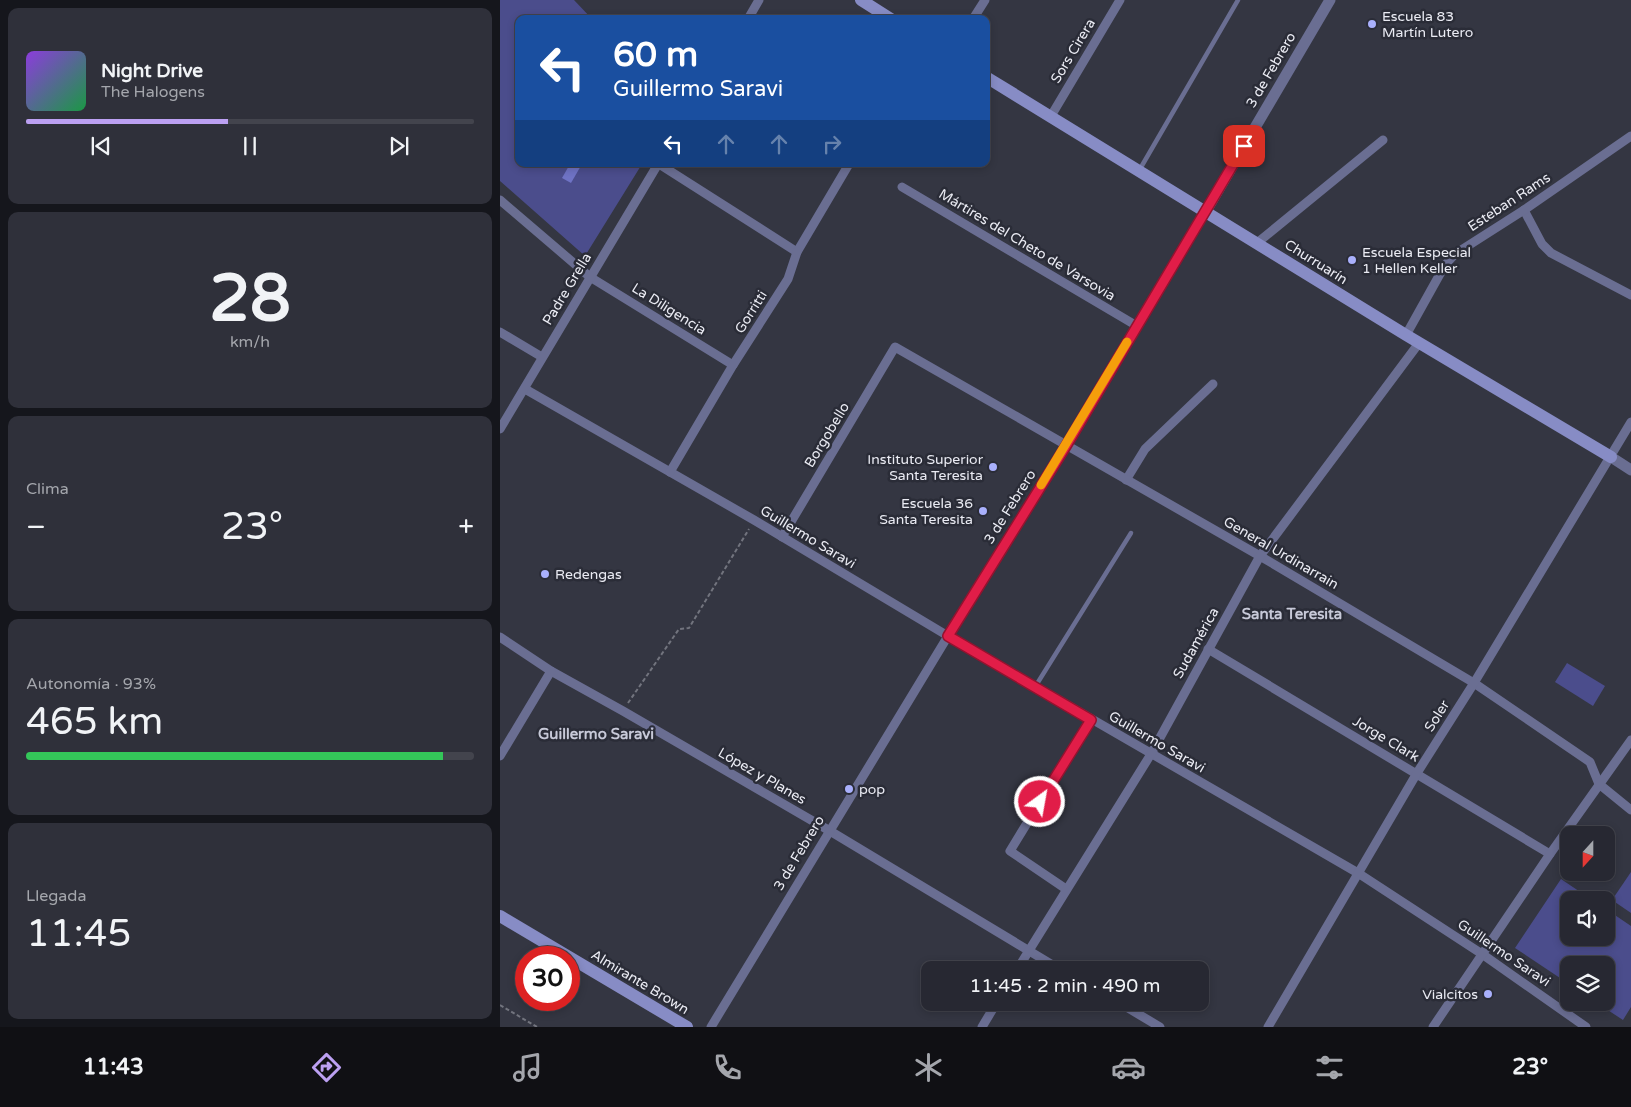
<!DOCTYPE html>
<html lang="es">
<meta charset="utf-8">
<style>
body{margin:0;font-family:"Varela Round",sans-serif;background:#2f303a;color:#f1f3f6;height:100vh;display:flex;flex-direction:column;font-size:19px;white-space:nowrap}
*{box-sizing:border-box;margin:0}
p{font-size:16px;color:#a4a6ac}
.icon{flex:none;width:28px;height:28px;fill:none;stroke:currentColor;stroke-width:2;stroke-linecap:round;stroke-linejoin:round}
.map{position:relative;flex:1;overflow:hidden}
.side{display:flex;flex-direction:column;gap:8px;padding:8px;background:#15161c;width:500px}
.side>*{flex:none}
.banner{position:absolute;left:15px;top:15px;width:475px;height:152px;border-radius:10px;box-shadow:0 2px 8px #0003,0 0 0 1px #43444d;background:#1a4fa0;color:#fff;overflow:hidden}
.needle{width:32px;rotate:201deg}
.buttons{position:absolute;left:1060px;top:826px;display:grid;gap:10px}
.buttons a{display:grid;place-items:center;width:55px;height:55px;border-radius:10px;background:#272832;box-shadow:0 2px 8px #0003,0 0 0 1px #43444d;font-size:25px}
.speed{position:absolute;left:15px;top:946px;display:flex;gap:10px;font-size:25px;font-weight:700;text-align:center}
.speed>*{display:grid;place-content:center;width:65px;height:65px;border-radius:50%;background:#272832;box-shadow:0 2px 8px #0003,0 0 0 1px #43444d;line-height:1}
.speed .limit{border:8px solid #d22;background:#fff;color:#111}
.pin{position:absolute;display:grid;place-items:center;width:42px;height:42px;color:#fff;margin:-21px;border-radius:10px;box-shadow:0 2px 8px #0006}
.me{position:absolute;width:55px;margin:-28px;rotate:32deg;stroke-linejoin:round;filter:drop-shadow(0 0 4px #0008)}
.turn{display:flex;align-items:center;gap:18px;height:105px;padding:0 15px;font-size:22px}
.turn .icon{width:65px;height:65px;stroke-width:2.5}
.turn b{display:block;font-size:35px;line-height:42px}
.lanes{display:flex;align-items:center;height:48px;padding:0 15px;background:#0003;justify-content:center;gap:25px;direction:ltr}
.lanes .off{opacity:.35}
.big{font-size:38px;font-weight:600;line-height:1.1}
.side .widget{flex:1;display:flex;flex-direction:column;justify-content:center;gap:8px;min-width:0;padding:0 18px;border-radius:10px;background:#2f303a}
.side .dial{align-items:center;gap:0}
.dial b{font-size:65px;line-height:1}
.song{display:flex;align-items:center;gap:15px}
.cover{width:60px;height:60px;border-radius:8px;background:linear-gradient(135deg,hsl(270 70% 55%),hsl(140 70% 35%))}
.played{height:5px;border-radius:2px;background:linear-gradient(90deg,#bca0f2 45%,#43444d 45%)}
.keys{display:flex;justify-content:space-around;direction:ltr}
.heat{display:flex;justify-content:space-between;align-items:center;font-size:28px;direction:ltr}
.charge{height:8px;border-radius:4px;background:linear-gradient(90deg,#34c759 93%,#43444d 0)}
.trip{position:absolute;left:421px;top:961px;width:288px;height:50px;border-radius:10px;background:#272832;box-shadow:0 2px 8px #0003,0 0 0 1px #43444d;font-weight:600;line-height:50px;text-align:center}
.menu{display:flex;height:80px;justify-content:space-around;align-items:center;background:#101014;color:#a4a6ac}
.menu .icon{width:35px;height:35px}
.menu .active{color:#bca0f2}
.menu b{font-size:22px;color:#f1f3f6}
main{display:flex;flex:1;min-height:0}
.map>svg:first-child{display:block}
.green{fill:#4b4d8c}
.water{fill:#6f73c5}
.lines{fill:none;stroke-linecap:round;stroke-linejoin:round}
.path{stroke:#72747e;stroke-width:2;stroke-dasharray:4 2.5;stroke-linecap:butt}
.service{stroke:#6a6e92;stroke-width:4.5}
.minor{stroke:#6a6e92;stroke-width:9}
.tertiary{stroke:#6a6e92;stroke-width:11}
.secondary{stroke:#878cc5;stroke-width:12}
.route-casing{stroke:#92132f;stroke-width:12}
.route{stroke:#e11d48;stroke-width:9}
.slow{stroke:#f59e0b;stroke-width:9}
.poi-dot{fill:#a9b0fc;stroke:#2a2c37;stroke-width:2}
.labels{text-anchor:middle;dominant-baseline:central;stroke-width:5;stroke-linejoin:round;paint-order:stroke}
.poi-label{font-size:14px;fill:#eaebf3;stroke:#2a2c37;text-anchor:start}
.street-label{font-size:14px;fill:#eaebf3;stroke:#2a2c37}
.neighbourhood-label{font-size:15px;font-weight:bold;fill:#c7c9d8;stroke:#2a2c37}
</style>
<main>
<section class="side">
<div class="widget">
<div class="song"><i class="cover"></i><div><b>Night Drive</b><p>The Halogens</p></div></div>
<div class="played"></div>
<div class="keys"><svg class="icon" aria-label="previous" viewBox="0 0 24 24"><path d="M18 5L8 12l10 7zM5 5v14"/></svg><svg class="icon" aria-label="pause" viewBox="0 0 24 24"><path d="M8 5v14M16 5v14"/></svg><svg class="icon" aria-label="next" viewBox="0 0 24 24"><path d="M6 5l10 7-10 7zM19 5v14"/></svg></div>
</div>
<div class="widget dial"><b>28</b><p>km/h</p></div>
<div class="widget"><p>Clima</p>
<div class="heat"><a>−</a><b class="big">23°</b><a>+</a></div>
</div>
<div class="widget"><p>Autonomía · 93%</p><b class="big">465 km</b><div class="charge"></div></div>
<div class="widget"><p>Llegada</p><b class="big">11:45</b></div>
</section>
<div class="map">
<svg width="1131" height="1027" viewBox="0 0 1131 1027">
<rect width="100%" height="100%" fill="#343642"/>
<g class="green">
<polygon points="0,0 74,0 92,19 19,19 19,164 142,164 85,256 0,181"/>
<polygon points="1067,663 1105,686 1093,706 1055,682"/>
<polygon points="1131,872 1131,913 1112,900"/>
<polygon points="1061,879 1092,900 1069,900 1069,938 1106,938 1106,909 1131,926 1131,1007 1123,1020 1097,1003 1106,1002 1106,965 1069,965 1069,984 1015,948"/>
</g>
<polygon class="water" points="70,164 82,164 71,183 62,178"/>
<g class="lines">
<g class="path">
<polyline points="128,703 179,629 189,628 249,529"/>
<polyline points="0,1005 37,1027"/>
</g>
<g class="service">
<polyline points="640,169 738,0"/>
<polyline points="535,687 631,533"/>
</g>
<g class="minor">
<polyline points="248,19 259,0"/>
<polyline points="473,19 485,0"/>
<polyline points="551,116 620,0"/>
<polyline points="159,164 297,252"/>
<polyline points="402,187 637,326"/>
<polyline points="0,200 90,277 233,365"/>
<polyline points="1024,210 1042,244 1051,253 1131,295"/>
<polyline points="757,243 883,140"/>
<polyline points="0,332 42,357"/>
<polyline points="906,335 945,265 955,254 1024,210 1131,136"/>
<polyline points="25,389 254,520 448,636 858,873 982,954 1086,1027"/>
<polyline points="0,429 158,164"/>
<polyline points="170,472 233,365 288,279 297,252 349,164"/>
<polyline points="626,480 645,449 713,384"/>
<polyline points="282,537 395,347 760,556 974,683 1090,762 1099,784 1131,810"/>
<polyline points="0,637 51,671 123,711 330,831 561,970"/>
<polyline points="708,649 1050,854"/>
<polyline points="0,756 51,671"/>
<polyline points="566,889 510,851 591,719"/>
<polyline points="517,970 651,754 760,556 919,343"/>
<polyline points="618,1002 660,1027"/>
<polyline points="211,1027 448,636 566,446 706,211"/>
<polyline points="482,1027 497,1002"/>
<polyline points="768,1027 917,773 974,683 1131,422"/>
<polyline points="933,1027 1050,854 1131,740"/>
</g>
<g class="tertiary">
<polyline points="706,211 830,0"/>
<polyline points="1111,457 1131,470"/>
</g>
<g class="secondary">
<polyline points="361,0 391,19"/>
<polyline points="486,77 906,335 1111,457"/>
<polyline points="0,916 187,1027"/>
</g>
</g>
<g class="lines">
<defs>
<polyline id="route" points="540,802 591,720 448,636 566,446 744,146"/>
</defs>
<use href="#route" class="route-casing"/>
<use href="#route" class="route"/>
<polyline class="slow" points="541,485 627,342"/>
</g>
<g class="poi-dot">
<circle cx="872" cy="24" r="5"/>
<circle cx="852" cy="260" r="5"/>
<circle cx="493" cy="467" r="5"/>
<circle cx="483" cy="511" r="5"/>
<circle cx="45" cy="574" r="5"/>
<circle cx="349" cy="789" r="5"/>
<circle cx="988" cy="994" r="5"/>
</g>
<g class="labels">
<g class="poi-label">
<text x="882" y="16">Escuela 83<tspan x="882" dy="16">Martín Lutero</tspan></text>
<text x="862" y="252">Escuela Especial<tspan x="862" dy="16">1 Hellen Keller</tspan></text>
<text x="483" y="459" text-anchor="end">Instituto Superior<tspan x="483" dy="16">Santa Teresita</tspan></text>
<text x="473" y="503" text-anchor="end">Escuela 36<tspan x="473" dy="16">Santa Teresita</tspan></text>
<text x="55" y="574">Redengas</text>
<text x="359" y="789">pop</text>
<text x="978" y="994" text-anchor="end">Vialcitos</text>
</g>
<g class="street-label">
<text transform="translate(573 51) rotate(-59)">Sors Cirera</text>
<text transform="translate(771 70) rotate(-60)">3 de Febrero</text>
<text transform="translate(1009 202) rotate(-33)">Esteban Rams</text>
<text transform="translate(527 245) rotate(31)">Mártires del Cheto de Varsovia</text>
<text transform="translate(816 262) rotate(32)">Churruarín</text>
<text transform="translate(67 289) rotate(-59)">Padre Grella</text>
<text transform="translate(169 309) rotate(32)">La Diligencia</text>
<text transform="translate(251 312) rotate(-58)">Gorritti</text>
<text transform="translate(327 435) rotate(-59)">Borgobello</text>
<text transform="translate(510 507) rotate(-58)">3 de Febrero</text>
<text transform="translate(308 537) rotate(31)">Guillermo Saravi</text>
<text transform="translate(781 553) rotate(30)">General Urdinarrain</text>
<text transform="translate(696 643) rotate(-61)">Sudamérica</text>
<text transform="translate(937 716) rotate(-58)">Soler</text>
<text transform="translate(886 739) rotate(31)">Jorge Clark</text>
<text transform="translate(657 742) rotate(30)">Guillermo Saravi</text>
<text transform="translate(262 776) rotate(30)">López y Planes</text>
<text transform="translate(299 853) rotate(-59)">3 de Febrero</text>
<text transform="translate(1004 953) rotate(34)">Guillermo Saravi</text>
<text transform="translate(140 982) rotate(31)">Almirante Brown</text>
</g>
<g class="neighbourhood-label">
<text x="792" y="614">Santa Teresita</text>
<text x="96" y="734">Guillermo Saravi</text>
</g>
</g>
</svg>
<div class="buttons">
<a><svg class="needle" viewBox="-14 -14 28 28"><path d="M0-13l5 13h-10z" fill="#e53935"/><path d="M0 13l5-13h-10z" fill="#a4a6ac"/></svg></a>
<a><svg class="icon" aria-label="sound" viewBox="0 0 24 24"><path d="M4 9h4l5-4v14l-5-4H4zM17 9q2 3 0 6"/></svg></a>
<a><svg class="icon" aria-label="layers" viewBox="0 0 24 24"><path d="M12 4l9 5-9 5-9-5zM3 14l9 5 9-5"/></svg></a>
</div>
<div class="speed"><div class="limit">30</div></div>
<div class="pin" style="left:744px;top:146px;background:#d93025"><svg class="icon" aria-label="arrive" viewBox="0 0 24 24"><path d="M6 21V4h12l-3 4 3 4H6"/></svg></div>
<svg class="me" style="left:540px;top:802px" viewBox="-20 -20 40 40"><circle r="17" fill="#e11d48" stroke="#fff" stroke-width="3"/><path d="M0-11L8 9 0 5-8 9z" fill="#fff"/></svg>
<div class="trip">11:45 · 2 min · 490 m</div>
<div class="banner">
<div class="turn"><svg class="icon" aria-label="left" viewBox="0 0 24 24"><path d="M17 20v-9H6M10 6l-5 5 5 5"/></svg><div><b>60 m</b>Guillermo Saravi</div></div>
<div class="lanes"><svg class="icon" aria-label="left" viewBox="0 0 24 24"><path d="M17 20v-9H6M10 6l-5 5 5 5"/></svg><svg class="icon off" aria-label="ahead" viewBox="0 0 24 24"><path d="M12 20V5M6 11l6-6 6 6"/></svg><svg class="icon off" aria-label="ahead" viewBox="0 0 24 24"><path d="M12 20V5M6 11l6-6 6 6"/></svg><svg class="icon off" aria-label="right" viewBox="0 0 24 24"><path d="M7 20v-9h11M14 6l5 5-5 5"/></svg></div>
</div>
</div>
</main>
<nav class="menu">
<b>11:43</b>
<svg class="icon active" aria-label="directions" viewBox="0 0 24 24"><path d="M12 3l9 9-9 9-9-9zM9 14v-3h6M13 9l2 2-2 2"/></svg>
<svg class="icon" aria-label="music" viewBox="0 0 24 24"><path d="M9 18V5l10-2v13"/><circle cx="6" cy="18" r="3"/><circle cx="16" cy="16" r="3"/></svg>
<svg class="icon" aria-label="phone" viewBox="0 0 24 24"><path d="M5 4h4l2 5-3 2q2 4 5 5l2-3 5 2v4C11 20 4 13 5 4z"/></svg>
<svg class="icon" aria-label="climate" viewBox="0 0 24 24"><path d="M12 3v18M4 7l16 10M4 17L20 7"/></svg>
<svg class="icon" aria-label="car" viewBox="0 0 24 24"><path d="M5 17H2v-5l4-1 3-4h7l3 4 3 1v5h-3M9 17h6M6 11h13"/><circle cx="7" cy="17" r="2"/><circle cx="17" cy="17" r="2"/></svg>
<svg class="icon" aria-label="filters" viewBox="0 0 24 24"><path d="M4 7h16M4 17h16"/><circle cx="9" cy="7" r="2"/><circle cx="15" cy="17" r="2"/></svg>
<b>23°</b>
</nav>
